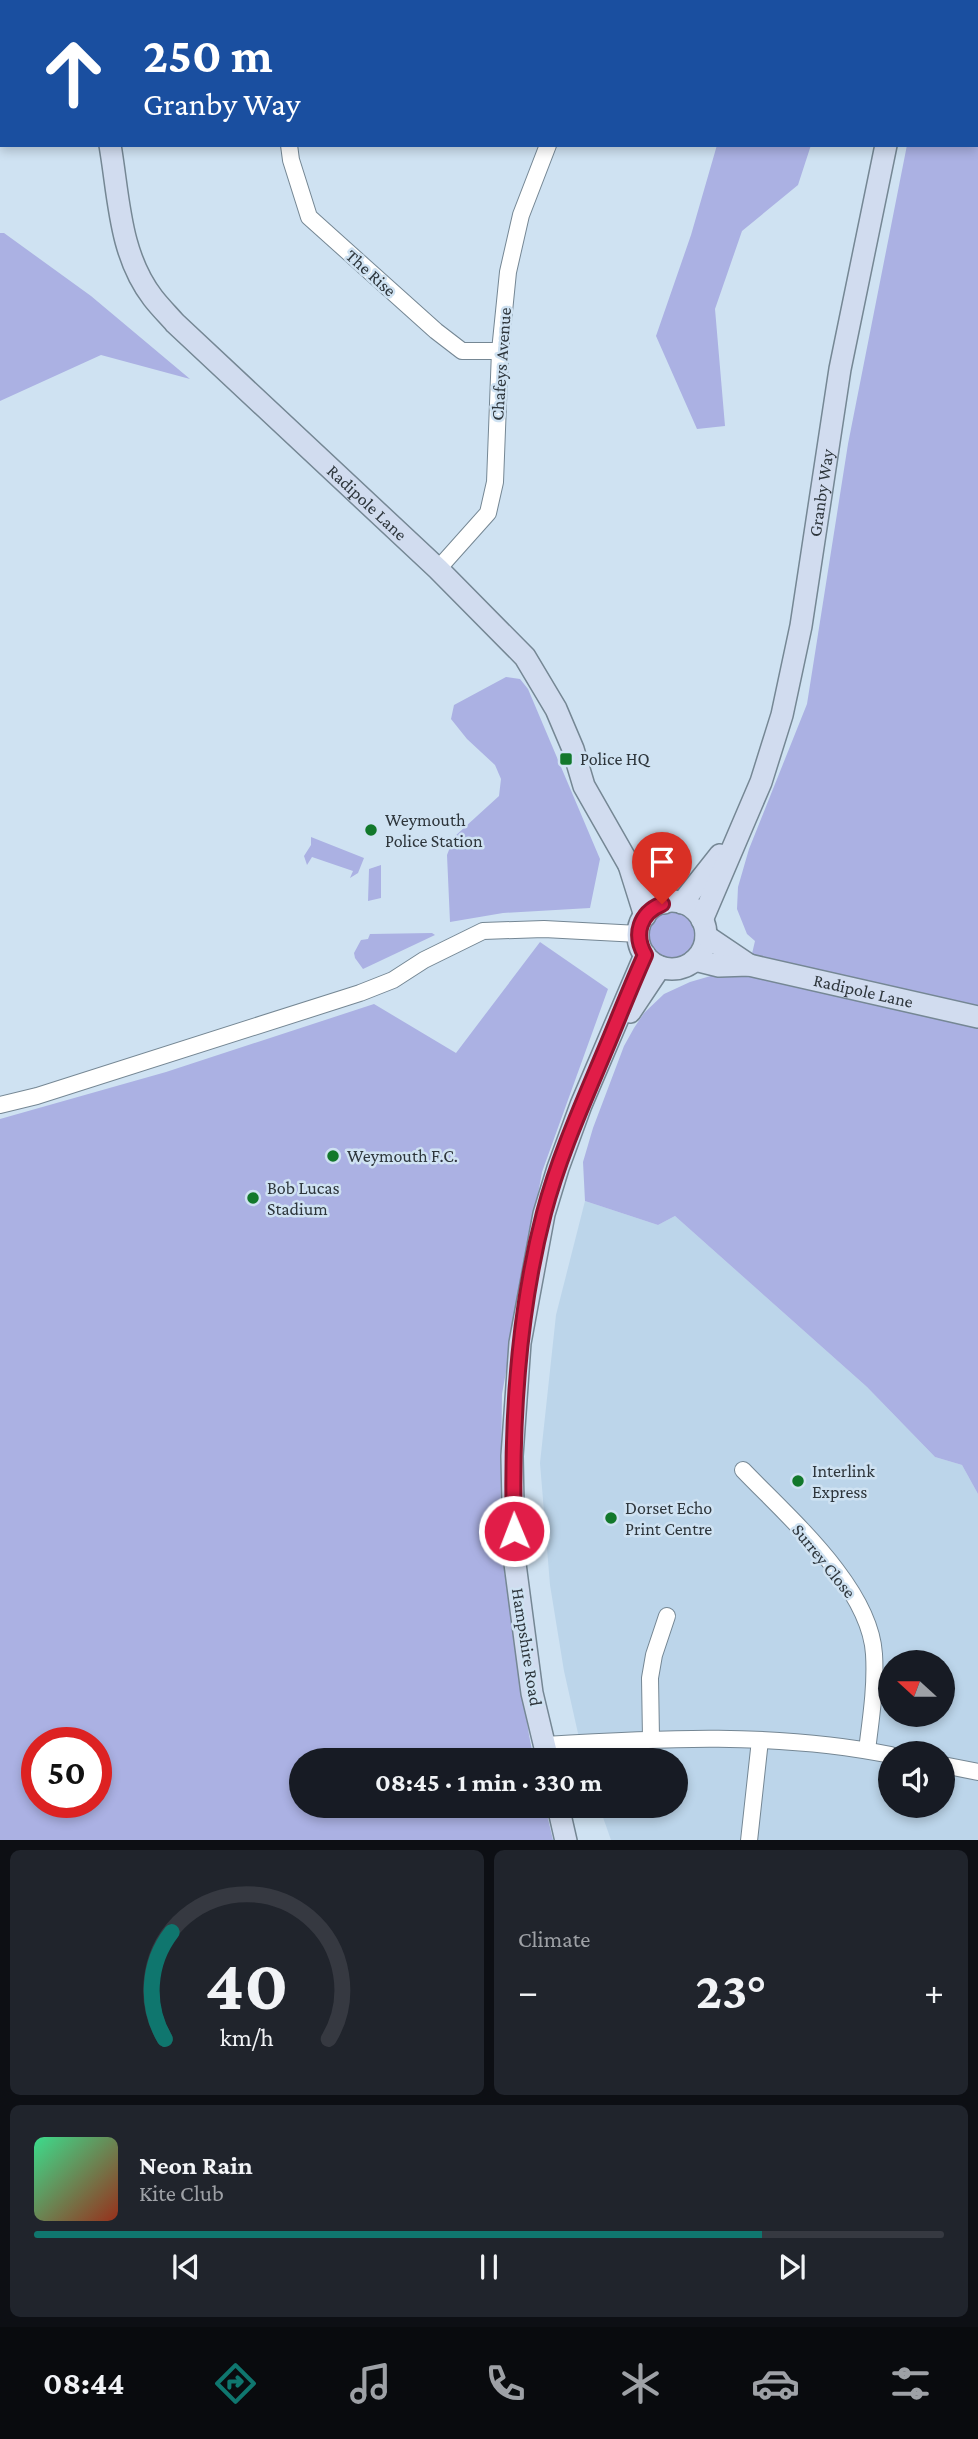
<!DOCTYPE html>
<meta charset="utf-8">
<style>
body{margin:0;font-family:"Crimson Pro",serif;background:#20242c;color:#f1f3f6;height:100vh;display:flex;flex-direction:column;font-size:26px;white-space:nowrap}
*{box-sizing:border-box;margin:0}
p{font-size:23px;color:#9ea1a6}
.icon{flex:none;width:38px;height:38px;fill:none;stroke:currentColor;stroke-width:2;stroke-linecap:round;stroke-linejoin:round}
.map{position:relative;height:1840px;overflow:hidden}
.drawer{display:flex;flex-direction:column;gap:10px;padding:10px;background:#0d0f14;flex:1}
.drawer>*{flex:none}
.top-card{position:absolute;left:0px;top:0px;width:978px;height:147px;box-shadow:0 4px 10px #0003;background:#1a4fa0;color:#fff;overflow:hidden}
.needle{width:46px;rotate:291deg}
.controls{position:absolute;left:878px;top:1650px;display:grid;gap:14px}
.controls a{display:grid;place-items:center;width:77px;height:77px;border-radius:50%;background:#171b24;box-shadow:0 4px 10px #0003;font-size:35px}
.speed{position:absolute;left:21px;top:1727px;display:flex;gap:14px;font-size:35px;font-weight:700;text-align:center}
.speed>*{display:grid;place-content:center;width:91px;height:91px;border-radius:50%;background:#171b24;box-shadow:0 4px 10px #0003;line-height:1}
.speed .limit{border:10px solid #d22;background:#fff;color:#111}
.pin{position:absolute;display:grid;place-items:center;width:60px;height:60px;color:#fff;margin:-72px -30px;border-radius:50% 50% 50% 0;rotate:-45deg;box-shadow:0 0 7px #0007}
.pin .icon{rotate:45deg}
.me{position:absolute;width:77px;margin:-38px;rotate:359deg;stroke-linejoin:round;filter:drop-shadow(0 0 5px #0008)}
.turn{display:flex;align-items:center;gap:24px;height:147px;padding:0 28px;font-size:32px}
.turn .icon{width:91px;height:91px;stroke-width:2.5}
.turn b{display:block;font-size:49px;line-height:60px}
.big{font-size:52px;font-weight:700;line-height:1.1}
.drawer .card{flex:1;display:flex;flex-direction:column;justify-content:center;gap:10px;min-width:0;padding:0 24px;border-radius:10px;background:#20242c}
.drawer .dial{align-items:center;gap:0}
.dial svg{height:182px;overflow:visible;fill:none;stroke:#363941;stroke-width:7;stroke-linecap:round;text-anchor:middle}
.dial text{fill:#f1f3f6;stroke:none}
.song{display:flex;align-items:center;gap:21px}
.cover{width:84px;height:84px;border-radius:10px;background:linear-gradient(135deg,hsl(150 70% 55%),hsl(10 70% 35%))}
.played{height:7px;border-radius:4px;background:linear-gradient(90deg,#0f766e 80%,#363941 80%)}
.keys{display:flex;justify-content:space-around;direction:ltr}
.heat{display:flex;justify-content:space-between;align-items:center;font-size:38px;direction:ltr}
.drawer .tiles{flex:1;display:grid;gap:10px;grid-template-columns:1fr 1fr}
.card:last-child{grid-column:span 2}
.trip{position:absolute;left:289px;top:1748px;width:399px;height:70px;border-radius:35px;background:#171b24;box-shadow:0 4px 10px #0003;font-weight:700;line-height:70px;text-align:center}
.tabs{display:flex;height:112px;justify-content:space-around;align-items:center;background:#090b0e;color:#9ea1a6}
.tabs .icon{width:49px;height:49px}
.tabs .selected{color:#0f766e}
.tabs b{font-size:32px;color:#f1f3f6}
.map>svg:first-child{display:block}
.built{fill:#bcd5ea;fill-rule:evenodd}
.green{fill:#abb1e3;fill-rule:evenodd}
.lines{fill:none;stroke-linecap:round;stroke-linejoin:round}
.street-casing{stroke:#758794;stroke-width:18}
.secondary-casing{stroke:#758794;stroke-width:24}
.street{stroke:#fff;stroke-width:16}
.secondary{stroke:#d1dcef;stroke-width:21}
.route-casing{stroke:#92132f;stroke-width:18}
.route{stroke:#e11d48;stroke-width:12}
.poi-dot{fill:#12782b;stroke:#cfe2f2;stroke-width:2.5}
.labels{text-anchor:middle;dominant-baseline:central;stroke-width:5;stroke-linejoin:round;paint-order:stroke}
.street-label{font-size:18px;fill:#2e363c;stroke:#cfe2f2}
.poi-label{font-size:18px;fill:#2e363c;stroke:#cfe2f2;text-anchor:start}
</style>
<div class="map">
<svg width="978" height="1841" viewBox="0 0 978 1841">
<rect width="100%" height="100%" fill="#cfe2f2"/>
<path class="built" d="M585,1201L658,1225L675,1216L867,1387L935,1457L962,1465L978,1494V1840H611L599,1806H676V1760H584L564,1671L550,1585L540,1463L556,1315ZM891,1662H943V1715H891ZM891,1754H943V1806H891Z"/>
<g class="green">
<polygon points="940,0 978,0 978,1494 962,1465 935,1457 867,1387 675,1216 658,1225 585,1201 583,1162 593,1128 624,1046 634,1028 644,1013 664,994 690,982 721,973 747,975 755,941 747,934 737,909 738,887 749,849 807,704 848,444 907,145 976,145 976,2 940,2"/>
<polygon points="717,145 811,145 798,185 742,231 715,309 725,426 697,429 656,336 691,235"/>
<polygon points="0,233 4,233 91,296 190,379 101,355 0,401"/>
<polygon points="506,677 520,679 528,689 600,859 590,908 503,913 450,922 447,855 454,837 499,796 501,779 495,765 467,739 451,719 454,705"/>
<polygon points="311,837 364,858 358,873 350,878 353,871 312,857 307,865 304,856 311,845"/>
<polygon points="381,865 381,898 368,901 369,869"/>
<circle cx="672" cy="935" r="23"/>
<polygon points="432,933 435,935 363,969 355,958 354,953 361,940 368,939 370,934"/>
<path d="M540,942L608,989L542,1172L502,1394L500,1543L529,1735L534,1760H301V1806H545L553,1840H0V1119L166,1072L374,1004L456,1053ZM37,1743H96V1802H37Z"/>
</g>
<g class="lines">
<defs>
<g id="street">
<polyline points="262,0 263,2"/>
<polyline points="452,0 452,2"/>
<polyline points="599,2 600,0"/>
<polyline points="0,59 2,59"/>
<polyline points="289,145 291,160 309,217 436,331 462,351 500,351"/>
<polyline points="438,569 488,513 495,482 500,351 508,272 521,215 548,145"/>
<polyline points="0,1105 37,1096 360,993 393,980 424,960 483,931 544,929 639,934"/>
<path d="M743,1470C788,1517 870,1587 874,1654C876,1686 871,1718 867,1750"/>
<polyline points="651,1738 650,1678 654,1655 667,1616"/>
<path d="M545,1745C660,1738 777,1732 891,1755"/>
<polyline points="943,1765 978,1772"/>
<polyline points="749,1841 760,1740"/>
</g>
<g id="secondary">
<polyline points="50,0 52,2"/>
<polyline points="919,2 920,0"/>
<path id="s1" d="M110,145C119,197 119,254 153,298C160,307 168,315 175,323L438,569L525,657L556,709L573,749L584,786L629,865L645,916"/>
<polyline points="629,865 664,903"/>
<circle cx="672" cy="935" r="34"/>
<polyline points="682,903 720,855"/>
<path id="s2" d="M702,920L761,782L782,715L801,626L840,369L886,145"/>
<polyline points="706,936 749,965"/>
<path id="s3" d="M695,960L719,966L749,965L978,1017"/>
<polyline points="630,1012 660,967"/>
<polyline points="548,1760 532,1693 514,1556 512,1456 520,1343 544,1214 558,1168 581,1105 645,955"/>
<polyline points="558,1806 566,1841"/>
</g>
</defs>
<use href="#street" class="street-casing"/>
<use href="#secondary" class="secondary-casing"/>
<use href="#street" class="street"/>
<use href="#secondary" class="secondary"/>
</g>
<g class="lines">
<defs>
<path id="route" d="M514,1531C511,1424 517,1317 544,1213C559,1156 583,1103 606,1048C619,1017 631,986 645,955C633,934 640,913 662,904"/>
</defs>
<use href="#route" class="route-casing"/>
<use href="#route" class="route"/>
</g>
<g class="poi-dot">
<rect x="559" y="752" width="14" height="14" rx="3.5"/>
<circle cx="371" cy="830" r="7"/>
<circle cx="333" cy="1156" r="7"/>
<circle cx="253" cy="1198" r="7"/>
<circle cx="798" cy="1481" r="7"/>
<circle cx="611" cy="1518" r="7"/>
</g>
<g class="labels">
<g class="street-label">
<text transform="translate(371 273) rotate(42)">The Rise</text>
<text transform="translate(501 364) rotate(-86)">Chafeys Avenue</text>
<text stroke="none"><textPath href="#s2" startOffset="446">Granby Way</textPath></text>
<text stroke="none"><textPath href="#s1" startOffset="457">Radipole Lane</textPath></text>
<text stroke="none"><textPath href="#s3" startOffset="172">Radipole Lane</textPath></text>
<text transform="translate(824 1561) rotate(51)">Surrey Close</text>
<text transform="translate(527 1647) rotate(81)">Hampshire Road</text>
</g>
<g class="poi-label">
<text x="580" y="759">Police HQ</text>
<text x="385" y="820">Weymouth<tspan x="385" dy="21">Police Station</tspan></text>
<text x="347" y="1156">Weymouth F.C.</text>
<text x="267" y="1188">Bob Lucas<tspan x="267" dy="21">Stadium</tspan></text>
<text x="812" y="1471">Interlink<tspan x="812" dy="21">Express</tspan></text>
<text x="625" y="1508">Dorset Echo<tspan x="625" dy="21">Print Centre</tspan></text>
</g>
</g>
</svg>
<div class="controls">
<a><svg class="needle" viewBox="-14 -14 28 28"><path d="M0-13l5 13h-10z" fill="#e53935"/><path d="M0 13l5-13h-10z" fill="#9ea1a6"/></svg></a>
<a><svg class="icon" aria-label="sound" viewBox="0 0 24 24"><path d="M4 9h4l5-4v14l-5-4H4zM17 9q2 3 0 6"/></svg></a>
</div>
<div class="speed"><div class="limit">50</div></div>
<div class="pin" style="left:662px;top:904px;background:#d93025"><svg class="icon" aria-label="arrive" viewBox="0 0 24 24"><path d="M6 21V4h12l-3 4 3 4H6"/></svg></div>
<svg class="me" style="left:514px;top:1531px" viewBox="-20 -20 40 40"><circle r="17" fill="#e11d48" stroke="#fff" stroke-width="3"/><path d="M0-11L8 9 0 5-8 9z" fill="#fff"/></svg>
<div class="trip">08:45 · 1 min · 330 m</div>
<div class="top-card">
<div class="turn"><svg class="icon" aria-label="ahead" viewBox="0 0 24 24"><path d="M12 20V5M6 11l6-6 6 6"/></svg><div><b>250 m</b>Granby Way</div></div>
</div>
</div>
<section class="drawer">
<div class="tiles">
<div class="card dial"><svg viewBox="0 0 100 80">
<path d="M14 69A42 42 0 1 1 86 69"/>
<path d="M14 69A42 42 0 0 1 17 22" stroke="#0f766e"/>
<text x="50" y="56" font-size="32" font-weight="700">40</text>
<text x="50" y="72" font-size="11">km/h</text>
</svg></div>
<div class="card"><p>Climate</p>
<div class="heat"><a>−</a><b class="big">23°</b><a>+</a></div>
</div>
<div class="card">
<div class="song"><i class="cover"></i><div><b>Neon Rain</b><p>Kite Club</p></div></div>
<div class="played"></div>
<div class="keys"><svg class="icon" aria-label="previous" viewBox="0 0 24 24"><path d="M18 5L8 12l10 7zM5 5v14"/></svg><svg class="icon" aria-label="pause" viewBox="0 0 24 24"><path d="M8 5v14M16 5v14"/></svg><svg class="icon" aria-label="next" viewBox="0 0 24 24"><path d="M6 5l10 7-10 7zM19 5v14"/></svg></div>
</div>
</div>
</section>
<nav class="tabs">
<b>08:44</b>
<svg class="icon selected" aria-label="directions" viewBox="0 0 24 24"><path d="M12 3l9 9-9 9-9-9zM9 14v-3h6M13 9l2 2-2 2"/></svg>
<svg class="icon" aria-label="music" viewBox="0 0 24 24"><path d="M9 18V5l10-2v13"/><circle cx="6" cy="18" r="3"/><circle cx="16" cy="16" r="3"/></svg>
<svg class="icon" aria-label="phone" viewBox="0 0 24 24"><path d="M5 4h4l2 5-3 2q2 4 5 5l2-3 5 2v4C11 20 4 13 5 4z"/></svg>
<svg class="icon" aria-label="climate" viewBox="0 0 24 24"><path d="M12 3v18M4 7l16 10M4 17L20 7"/></svg>
<svg class="icon" aria-label="car" viewBox="0 0 24 24"><path d="M5 17H2v-5l4-1 3-4h7l3 4 3 1v5h-3M9 17h6M6 11h13"/><circle cx="7" cy="17" r="2"/><circle cx="17" cy="17" r="2"/></svg>
<svg class="icon" aria-label="filters" viewBox="0 0 24 24"><path d="M4 7h16M4 17h16"/><circle cx="9" cy="7" r="2"/><circle cx="15" cy="17" r="2"/></svg>
</nav>
